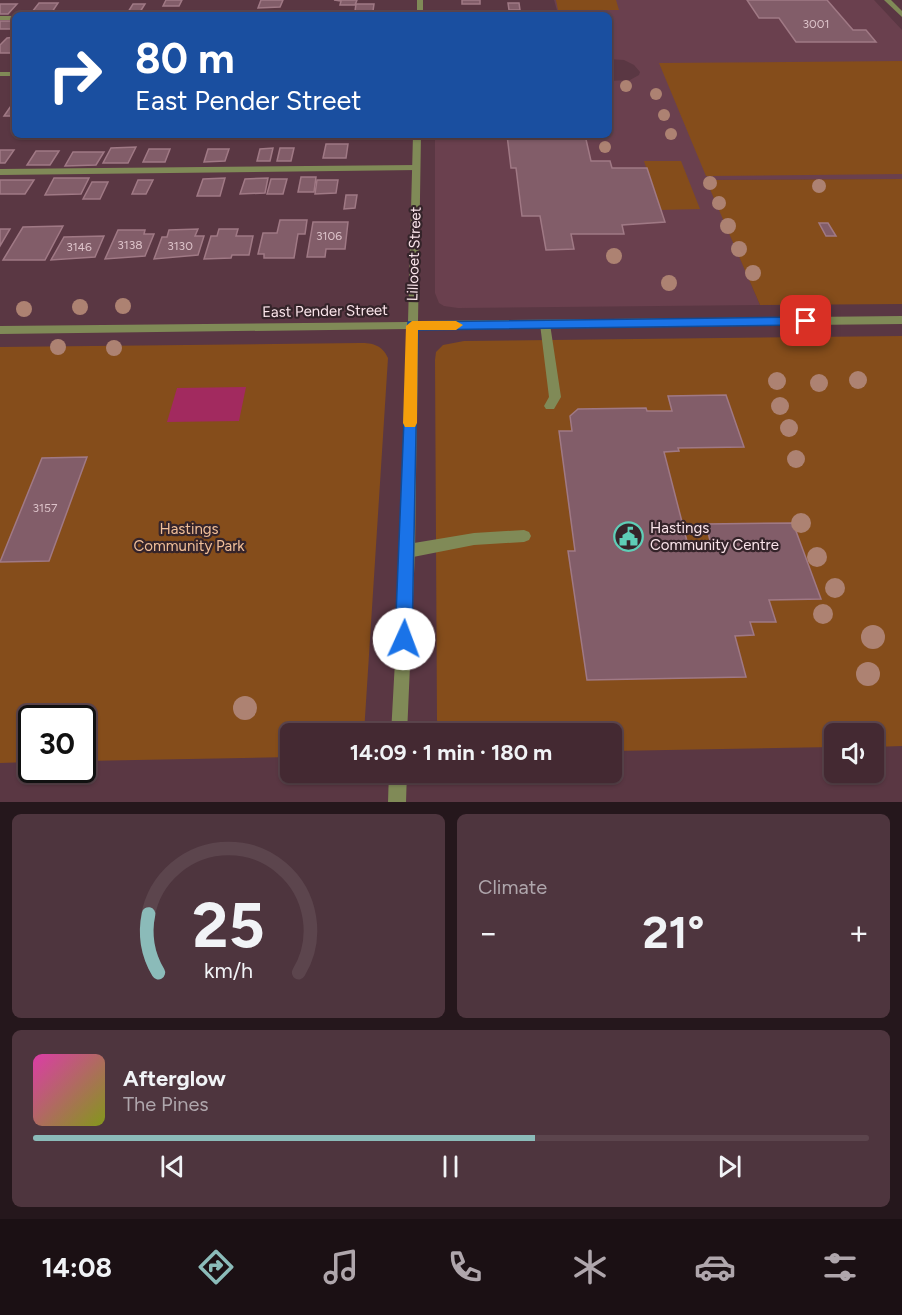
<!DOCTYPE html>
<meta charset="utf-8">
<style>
body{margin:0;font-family:Figtree,sans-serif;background:#4e353e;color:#f1f3f6;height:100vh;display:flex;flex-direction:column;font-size:22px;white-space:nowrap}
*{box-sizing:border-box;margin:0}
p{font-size:20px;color:#afa6ac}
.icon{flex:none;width:33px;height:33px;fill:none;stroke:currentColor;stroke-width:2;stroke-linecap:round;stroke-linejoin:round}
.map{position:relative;height:802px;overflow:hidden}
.details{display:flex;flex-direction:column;gap:12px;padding:12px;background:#25171c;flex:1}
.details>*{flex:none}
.banner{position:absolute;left:12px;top:12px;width:600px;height:126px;border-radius:9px;box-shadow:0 2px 4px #0004,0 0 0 2px #5c454d;background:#1a4fa0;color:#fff;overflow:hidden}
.buttons{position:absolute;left:824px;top:723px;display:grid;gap:12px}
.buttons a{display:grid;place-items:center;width:60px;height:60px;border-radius:9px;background:#442932;box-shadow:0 2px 4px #0004,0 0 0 2px #5c454d;font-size:30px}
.speed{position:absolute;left:18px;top:705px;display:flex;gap:12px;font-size:30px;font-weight:700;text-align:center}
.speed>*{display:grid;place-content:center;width:78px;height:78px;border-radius:50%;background:#442932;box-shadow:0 2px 4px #0004,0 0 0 2px #5c454d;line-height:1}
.speed .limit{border:3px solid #111;border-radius:9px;background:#fff;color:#111}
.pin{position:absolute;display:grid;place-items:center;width:51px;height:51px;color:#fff;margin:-26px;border-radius:12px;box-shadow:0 3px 9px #0006}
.me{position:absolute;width:66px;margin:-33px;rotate:2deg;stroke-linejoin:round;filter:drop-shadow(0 0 4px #0008)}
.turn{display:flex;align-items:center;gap:21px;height:126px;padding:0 24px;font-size:27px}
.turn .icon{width:78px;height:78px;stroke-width:2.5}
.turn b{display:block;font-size:42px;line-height:51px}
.big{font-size:45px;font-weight:700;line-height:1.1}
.details .widget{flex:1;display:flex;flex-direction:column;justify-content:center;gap:9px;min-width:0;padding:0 21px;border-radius:9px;background:#4e353e}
.details .dial{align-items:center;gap:0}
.dial svg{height:156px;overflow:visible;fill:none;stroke:#5c454d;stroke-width:7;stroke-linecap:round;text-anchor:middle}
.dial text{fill:#f1f3f6;stroke:none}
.song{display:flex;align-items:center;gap:18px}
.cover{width:72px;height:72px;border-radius:9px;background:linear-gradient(135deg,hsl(320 70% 55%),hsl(70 70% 35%))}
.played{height:6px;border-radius:3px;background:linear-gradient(90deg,#8bbbb9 60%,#5c454d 60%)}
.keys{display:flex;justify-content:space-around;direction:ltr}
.heat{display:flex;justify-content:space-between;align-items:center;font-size:33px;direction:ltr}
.details .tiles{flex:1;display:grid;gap:12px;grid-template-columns:1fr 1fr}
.widget:last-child{grid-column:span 2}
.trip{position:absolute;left:280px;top:723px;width:342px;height:60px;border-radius:9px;background:#442932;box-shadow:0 2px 4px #0004,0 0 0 2px #5c454d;font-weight:700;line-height:60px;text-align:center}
.menu{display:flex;height:96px;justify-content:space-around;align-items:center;background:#1b1014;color:#afa6ac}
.menu .icon{width:42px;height:42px}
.menu .on{color:#8bbbb9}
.menu b{font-size:27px;color:#f1f3f6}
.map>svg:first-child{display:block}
.built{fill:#6a404e}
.green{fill:#854d1b}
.water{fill:#a22a5f}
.building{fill:#825d69;stroke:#a07985;stroke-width:1.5}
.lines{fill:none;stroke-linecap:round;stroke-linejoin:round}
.service{fill:#808a57;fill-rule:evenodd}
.minor{fill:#808a57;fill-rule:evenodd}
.tree{fill:#ad8272}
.route{fill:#1a73e8;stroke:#114b97;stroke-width:1.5}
.slow{fill:#f59e0b}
.labels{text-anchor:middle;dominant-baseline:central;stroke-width:4.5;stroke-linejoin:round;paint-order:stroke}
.number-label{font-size:12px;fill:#ddc3ca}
.street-label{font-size:15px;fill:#fbe5eb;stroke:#35242a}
.poi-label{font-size:15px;fill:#fbe5eb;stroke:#35242a;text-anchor:start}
.park-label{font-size:15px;fill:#f1bf99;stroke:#35242a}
</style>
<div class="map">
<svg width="902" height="802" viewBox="0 0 902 802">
<rect width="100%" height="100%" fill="#5a3743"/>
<polygon class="built" points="554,0 874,0 902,30 902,179 707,180 760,305 458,308 444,306 439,303 435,293 435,135 609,135 609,81 630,80 639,75 640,72 634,65 624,60 609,59 609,15 558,14"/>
<g class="green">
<polygon points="556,0 616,0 619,10 558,10"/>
<polygon points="902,61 902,174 706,176 659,63"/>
<polygon points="644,161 681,161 700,209 660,210"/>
<polygon points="902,179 902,304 760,305 706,180"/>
<polygon points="902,336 902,746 873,747 873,734 834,734 834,747 612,751 612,734 440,733 437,720 435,360 436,352 443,345 464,341"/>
<path d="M360,343C373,343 382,345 388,358L364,733L291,734V757L83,761L82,718H32L31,762L0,763V347Z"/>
</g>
<polygon class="water" points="246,387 239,421 167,422 177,388"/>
<g class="building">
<polygon points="166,0 182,0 179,6 163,6"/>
<polygon points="261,0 283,0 280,7 258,8"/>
<polygon points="334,0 357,0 355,5 340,5 341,1"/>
<rect x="462" y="0" width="18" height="4"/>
<polygon points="747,0 827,0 853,30 866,30 876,42 796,42 779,18 759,18"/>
<polygon points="39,3 58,3 52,12 32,12"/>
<polygon points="508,3 519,3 520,10 509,10"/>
<polygon points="0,4 17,4 8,14 0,14"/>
<polygon points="133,4 145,4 140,12 128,12"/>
<polygon points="356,4 374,4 373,11 355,11"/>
<polygon points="0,21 15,21 15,24 10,29 0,29"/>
<polygon points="15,37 15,53 0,53 0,45 7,38"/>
<polygon points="13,103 15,103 15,116 4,116"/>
<polygon points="507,135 585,135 591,161 610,161 612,168 647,168 665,222 622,225 624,234 571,234 574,249 546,250 540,216 522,216 516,168 511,168"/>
<polygon points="326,144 348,144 346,158 323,158"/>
<polygon points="136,147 128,163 103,163 111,148"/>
<polygon points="273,148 270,161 257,161 260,149"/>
<polygon points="280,148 294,148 291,161 277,161"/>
<polygon points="149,149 170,149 165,162 143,162"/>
<polygon points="208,149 229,149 225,161 204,162"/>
<polygon points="0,150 14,150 5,163 0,163"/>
<polygon points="36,151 59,151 50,165 27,165"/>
<polygon points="73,152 104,152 96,165 65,166"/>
<polygon points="301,177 316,177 314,192 298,192"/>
<polygon points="54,178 89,178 81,194 45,195"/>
<polygon points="225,178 220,196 197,196 203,179"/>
<polygon points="268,178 265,193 240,194 245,179"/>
<polygon points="271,179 287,179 283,194 267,194"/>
<polygon points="0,180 34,180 25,194 0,194"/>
<polygon points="138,180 153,180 146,194 132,194"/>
<polygon points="317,180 338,180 336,193 315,194"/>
<polygon points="92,182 108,182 100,199 83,199"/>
<polygon points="346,195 357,195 355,208 344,209"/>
<polygon points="280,220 307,220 305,234 298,234 294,258 264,258 264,254 258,254 263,233 277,233"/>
<polygon points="313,222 348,222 345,249 326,249 325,257 307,257"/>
<polygon points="819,223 828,223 836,236 826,236"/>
<polygon points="63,226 45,260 3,260 23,227"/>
<polygon points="0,229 10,229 0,246"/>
<polygon points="198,229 195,236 204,236 198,255 154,259 162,237 167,237 169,230"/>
<polygon points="219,229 238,229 236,236 253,236 249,255 232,255 231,258 204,259 211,236 217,236"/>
<polygon points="118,230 145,230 144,234 154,234 145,256 105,259"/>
<polygon points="104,236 95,257 51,260 64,237"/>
<polygon points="726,395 744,447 678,448 679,451 664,452 689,549 712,549 706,524 793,523 821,599 769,600 776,622 750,622 754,635 735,636 746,677 587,680 568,551 575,551 559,431 572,431 570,416 578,409 646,408 647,411 672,411 668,396"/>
<polygon points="87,457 49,561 0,562 42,458"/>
</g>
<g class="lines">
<g class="service">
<polygon points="280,13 564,13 567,15 277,15"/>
<rect x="0" y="16" width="15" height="4"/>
<polygon points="416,165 419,166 419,170 0,175 0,169"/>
<polygon points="545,320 550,324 561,397 554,409 546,409 544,406 549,397 540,324"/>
<polygon points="524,530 529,532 531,536 529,540 524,542 474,545 408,558 403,556 401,551 403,546 408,544 474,533"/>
</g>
<g class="minor">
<rect x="417" y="0" width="6" height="15"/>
<polygon points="884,0 891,0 902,11 902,17"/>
<rect x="609" y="67" width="4" height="4"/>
<rect x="0" y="72" width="15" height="4"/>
<polygon points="413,135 421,135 418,321 902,316 902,324 418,329 415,551 407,734 391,734 401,551 407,329 0,334 0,326 408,322"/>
<polygon points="389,772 407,772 406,802 388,802"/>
</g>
</g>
<g class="tree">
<circle cx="626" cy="86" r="6"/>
<circle cx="656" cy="94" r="6"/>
<circle cx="664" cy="115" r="6"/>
<circle cx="671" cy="134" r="6"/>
<circle cx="605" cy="147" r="6"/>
<circle cx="710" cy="183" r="7"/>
<circle cx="819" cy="186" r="7"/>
<circle cx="719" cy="203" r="7"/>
<circle cx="728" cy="226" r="8"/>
<circle cx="739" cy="249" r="8"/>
<circle cx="614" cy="256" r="8"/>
<circle cx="753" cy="273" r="8"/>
<circle cx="669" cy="283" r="8"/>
<circle cx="123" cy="306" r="8"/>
<circle cx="80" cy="307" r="8"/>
<circle cx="24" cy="309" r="8"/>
<circle cx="58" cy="347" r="8"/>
<circle cx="114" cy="348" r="8"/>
<circle cx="858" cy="380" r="9"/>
<circle cx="777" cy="381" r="9"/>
<circle cx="819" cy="383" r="9"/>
<circle cx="780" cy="406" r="9"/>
<circle cx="789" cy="428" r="9"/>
<circle cx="796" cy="459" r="9"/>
<circle cx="801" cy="523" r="10"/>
<circle cx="817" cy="557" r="10"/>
<circle cx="835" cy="588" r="10"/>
<circle cx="823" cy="614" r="10"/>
<circle cx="873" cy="637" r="12"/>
<circle cx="868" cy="674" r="12"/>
<circle cx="245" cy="708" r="12"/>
</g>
<polygon class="route" points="806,317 812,321 806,325 418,330 412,639 410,645 404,647 398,645 395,639 408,322"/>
<polygon class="slow" points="412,321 456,321 463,325 456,330 418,330 417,423 415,427 405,427 403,423 406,326"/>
<defs>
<symbol id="civic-ring" viewBox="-11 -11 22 22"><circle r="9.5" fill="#35242a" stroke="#5eceb7" stroke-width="1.5"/><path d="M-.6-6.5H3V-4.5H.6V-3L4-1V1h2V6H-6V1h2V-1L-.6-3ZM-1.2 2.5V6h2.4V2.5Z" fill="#5eceb7"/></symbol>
</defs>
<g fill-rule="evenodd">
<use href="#civic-ring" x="612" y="520" width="33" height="33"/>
</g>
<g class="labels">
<g class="number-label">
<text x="816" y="24">3001</text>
<text x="329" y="236">3106</text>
<text x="130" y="245">3138</text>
<text x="180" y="246">3130</text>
<text x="79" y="247">3146</text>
<text x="45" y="508">3157</text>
</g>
<g class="street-label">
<text transform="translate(414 254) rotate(-88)">Lillooet Street</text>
<text transform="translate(325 311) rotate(-1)">East Pender Street</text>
</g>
<g class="poi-label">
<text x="650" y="528">Hastings<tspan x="650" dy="17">Community Centre</tspan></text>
</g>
<g class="park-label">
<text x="189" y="529">Hastings<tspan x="189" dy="17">Community Park</tspan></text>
</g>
</g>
</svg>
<div class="buttons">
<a><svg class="icon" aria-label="sound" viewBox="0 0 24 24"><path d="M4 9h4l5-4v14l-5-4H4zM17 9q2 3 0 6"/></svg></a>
</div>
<div class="speed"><div class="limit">30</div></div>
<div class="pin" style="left:806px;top:321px;background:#d93025"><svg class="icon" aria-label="arrive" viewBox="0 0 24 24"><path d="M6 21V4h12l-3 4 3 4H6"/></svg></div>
<svg class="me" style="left:404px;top:639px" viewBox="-20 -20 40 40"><circle r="19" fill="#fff"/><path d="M0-13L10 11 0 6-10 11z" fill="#1a73e8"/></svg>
<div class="trip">14:09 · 1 min · 180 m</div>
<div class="banner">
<div class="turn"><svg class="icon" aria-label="right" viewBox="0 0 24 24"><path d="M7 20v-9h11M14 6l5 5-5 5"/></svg><div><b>80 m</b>East Pender Street</div></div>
</div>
</div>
<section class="details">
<div class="tiles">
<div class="widget dial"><svg viewBox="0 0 100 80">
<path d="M14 69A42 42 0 1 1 86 69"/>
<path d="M14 69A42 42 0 0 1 9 39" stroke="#8bbbb9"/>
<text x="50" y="56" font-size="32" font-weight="700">25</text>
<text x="50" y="72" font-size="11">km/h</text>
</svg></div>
<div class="widget"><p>Climate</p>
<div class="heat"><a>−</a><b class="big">21°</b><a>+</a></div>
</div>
<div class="widget">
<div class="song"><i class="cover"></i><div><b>Afterglow</b><p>The Pines</p></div></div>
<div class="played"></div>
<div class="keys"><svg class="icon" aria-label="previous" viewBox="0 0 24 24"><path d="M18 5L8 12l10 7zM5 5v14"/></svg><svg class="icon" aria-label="pause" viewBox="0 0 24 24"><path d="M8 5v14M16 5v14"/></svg><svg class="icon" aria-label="next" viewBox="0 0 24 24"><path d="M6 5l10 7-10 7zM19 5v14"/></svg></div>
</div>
</div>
</section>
<nav class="menu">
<b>14:08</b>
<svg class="icon on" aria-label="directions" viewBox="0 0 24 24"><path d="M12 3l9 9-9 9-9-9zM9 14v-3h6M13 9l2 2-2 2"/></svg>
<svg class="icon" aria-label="music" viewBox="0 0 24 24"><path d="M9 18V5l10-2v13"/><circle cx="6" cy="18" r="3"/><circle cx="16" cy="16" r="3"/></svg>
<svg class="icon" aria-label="phone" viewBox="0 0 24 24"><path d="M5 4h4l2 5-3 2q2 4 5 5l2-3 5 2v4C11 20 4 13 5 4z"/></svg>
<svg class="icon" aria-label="climate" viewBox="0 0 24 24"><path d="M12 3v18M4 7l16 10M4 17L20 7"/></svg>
<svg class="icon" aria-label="car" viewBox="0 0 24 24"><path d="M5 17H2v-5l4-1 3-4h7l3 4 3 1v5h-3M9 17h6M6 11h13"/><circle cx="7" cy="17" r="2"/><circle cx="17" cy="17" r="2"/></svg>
<svg class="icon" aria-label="filters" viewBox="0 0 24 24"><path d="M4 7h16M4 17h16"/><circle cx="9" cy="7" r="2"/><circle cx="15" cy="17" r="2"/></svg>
</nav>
